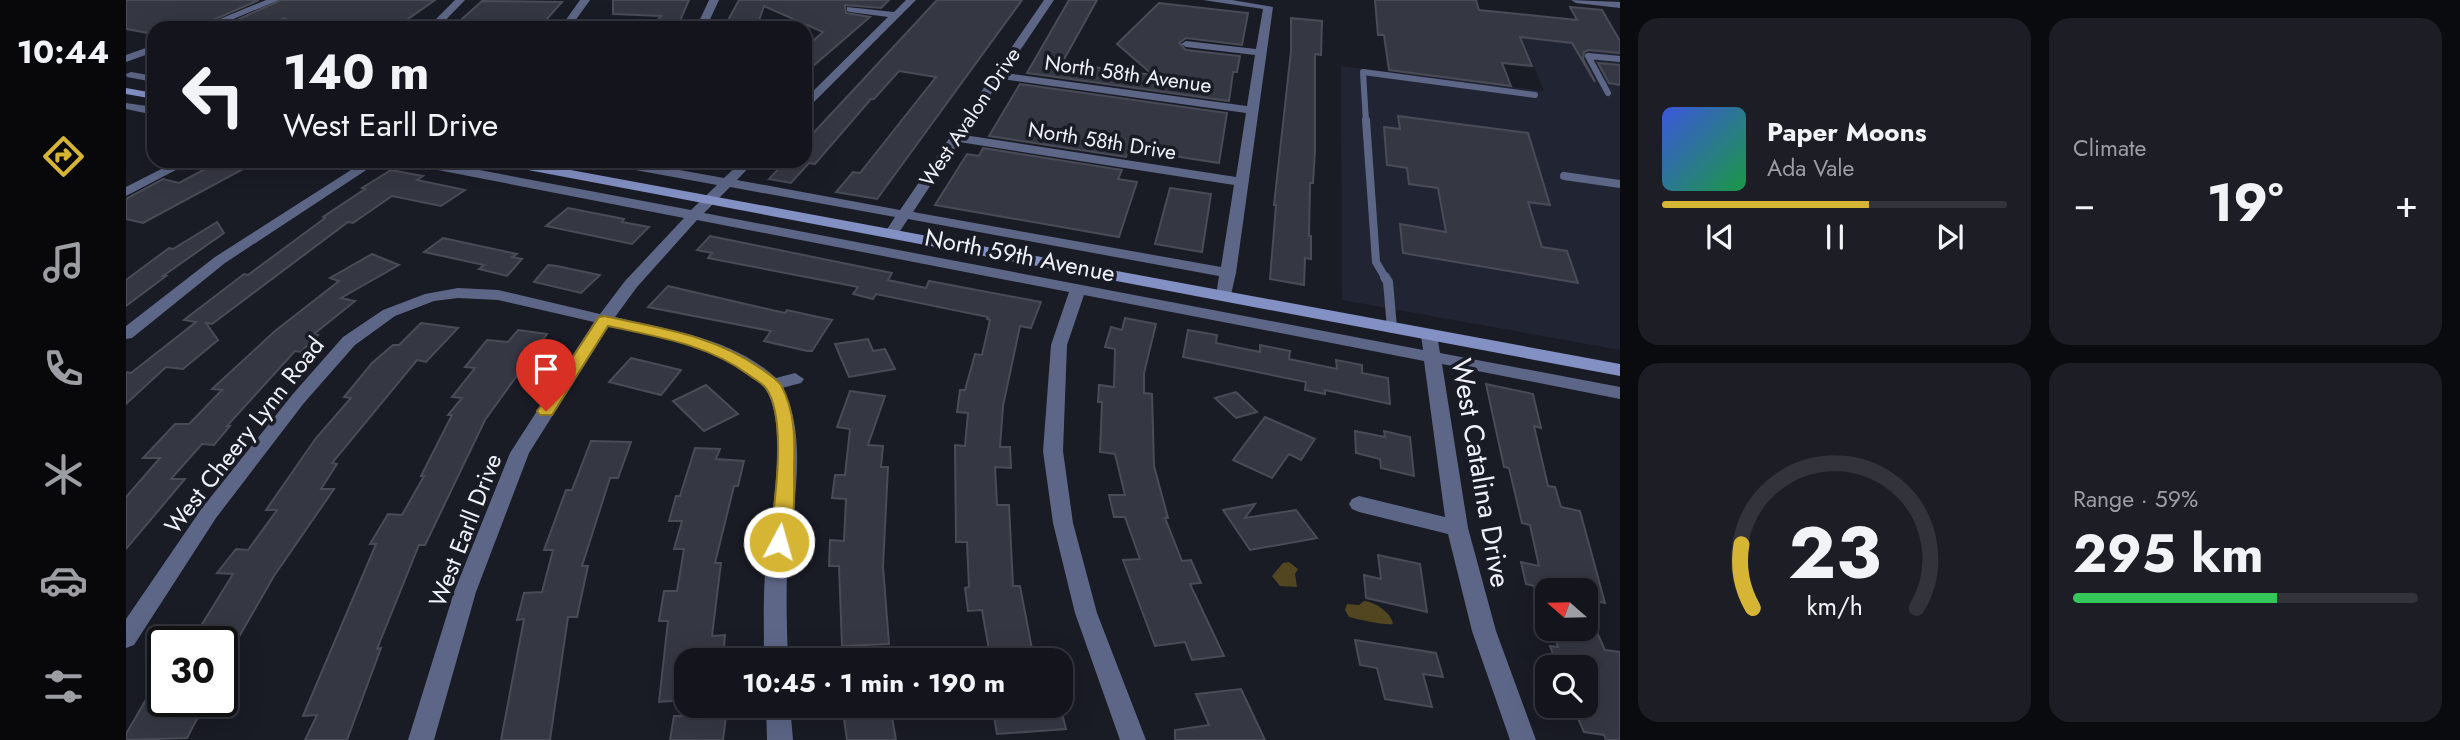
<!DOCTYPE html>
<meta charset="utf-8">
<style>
body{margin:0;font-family:Jost,sans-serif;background:#1c1d25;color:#f1f3f6;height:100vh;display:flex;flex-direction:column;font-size:26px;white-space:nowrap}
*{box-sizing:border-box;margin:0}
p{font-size:23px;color:#9d9ea3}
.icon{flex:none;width:38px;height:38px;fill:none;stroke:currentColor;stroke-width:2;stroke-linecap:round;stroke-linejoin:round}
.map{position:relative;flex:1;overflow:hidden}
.details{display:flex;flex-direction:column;gap:18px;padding:18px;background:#0a0b0f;width:840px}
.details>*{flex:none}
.top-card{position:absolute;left:21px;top:21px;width:665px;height:147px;border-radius:21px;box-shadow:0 7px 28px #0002,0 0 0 2px #32333b;background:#13141c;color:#f1f3f6;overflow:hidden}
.needle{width:46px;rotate:290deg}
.tools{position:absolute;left:1409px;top:578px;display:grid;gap:14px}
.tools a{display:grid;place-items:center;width:63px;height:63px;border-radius:14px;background:#13141c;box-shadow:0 7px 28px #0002,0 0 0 2px #32333b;font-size:35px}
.speed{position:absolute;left:21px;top:626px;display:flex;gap:14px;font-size:35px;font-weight:700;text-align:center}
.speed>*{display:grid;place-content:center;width:91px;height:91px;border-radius:50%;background:#13141c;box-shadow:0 7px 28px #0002,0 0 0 2px #32333b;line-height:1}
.speed .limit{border:4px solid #111;border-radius:10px;background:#fff;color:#111}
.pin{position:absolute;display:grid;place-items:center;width:60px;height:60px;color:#fff;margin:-72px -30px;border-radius:50% 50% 50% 0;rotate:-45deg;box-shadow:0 0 7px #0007}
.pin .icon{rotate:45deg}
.me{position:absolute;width:77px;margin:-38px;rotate:6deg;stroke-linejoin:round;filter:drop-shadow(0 0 5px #0008)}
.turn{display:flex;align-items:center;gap:24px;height:147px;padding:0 21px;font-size:32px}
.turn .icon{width:91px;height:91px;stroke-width:2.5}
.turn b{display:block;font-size:49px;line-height:60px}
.big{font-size:52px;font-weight:700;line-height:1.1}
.details .card{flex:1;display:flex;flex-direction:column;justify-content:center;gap:10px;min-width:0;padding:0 24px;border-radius:21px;background:#1c1d25}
.details .dial{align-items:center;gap:0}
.dial svg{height:182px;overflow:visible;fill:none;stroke:#32333b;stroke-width:7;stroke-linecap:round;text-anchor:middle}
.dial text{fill:#f1f3f6;stroke:none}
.song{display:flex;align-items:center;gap:21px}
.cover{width:84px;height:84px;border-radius:10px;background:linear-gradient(135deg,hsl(230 70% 55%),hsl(140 70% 35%))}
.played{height:7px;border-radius:4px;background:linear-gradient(90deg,#d6b534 60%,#32333b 60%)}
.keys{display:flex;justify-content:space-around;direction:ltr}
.heat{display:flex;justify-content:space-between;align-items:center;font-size:38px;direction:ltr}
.charge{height:10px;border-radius:5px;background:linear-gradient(90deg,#34c759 59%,#32333b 0)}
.details .tiles{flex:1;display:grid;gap:18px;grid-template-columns:repeat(2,1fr)}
.trip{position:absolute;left:548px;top:648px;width:399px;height:70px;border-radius:21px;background:#13141c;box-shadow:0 7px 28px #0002,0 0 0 2px #32333b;font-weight:700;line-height:70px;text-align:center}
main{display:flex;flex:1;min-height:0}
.menu{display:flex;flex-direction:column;width:126px;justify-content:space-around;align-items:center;background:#08080b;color:#9d9ea3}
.menu .icon{width:49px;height:49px}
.menu .on{color:#d6b534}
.menu b{font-size:32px;color:#f1f3f6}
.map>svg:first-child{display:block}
.built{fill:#212433}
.water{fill:#514620}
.building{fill:#353843;stroke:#494c57;stroke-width:2}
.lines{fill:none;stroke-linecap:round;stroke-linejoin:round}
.service-far2{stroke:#5d6686;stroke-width:6}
.service-far1{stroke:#5d6686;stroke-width:8}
.service{stroke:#5d6686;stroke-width:10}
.minor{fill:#5d6686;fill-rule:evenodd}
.tertiary{fill:#5d6686;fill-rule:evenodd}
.secondary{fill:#8390c4;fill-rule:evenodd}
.route{fill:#d6b534;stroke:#8b7622;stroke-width:2}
.labels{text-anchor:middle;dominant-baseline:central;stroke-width:7;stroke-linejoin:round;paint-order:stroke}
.far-street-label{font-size:21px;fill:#eff1f8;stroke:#191b25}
.street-label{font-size:24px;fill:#eff1f8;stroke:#191b25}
.near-street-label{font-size:28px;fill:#eff1f8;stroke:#191b25}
</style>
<main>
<nav class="menu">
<b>10:44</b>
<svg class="icon on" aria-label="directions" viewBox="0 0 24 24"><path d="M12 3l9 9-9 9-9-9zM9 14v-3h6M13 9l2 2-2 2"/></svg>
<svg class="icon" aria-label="music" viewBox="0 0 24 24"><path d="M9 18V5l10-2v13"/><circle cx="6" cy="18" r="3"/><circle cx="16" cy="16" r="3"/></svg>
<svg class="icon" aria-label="phone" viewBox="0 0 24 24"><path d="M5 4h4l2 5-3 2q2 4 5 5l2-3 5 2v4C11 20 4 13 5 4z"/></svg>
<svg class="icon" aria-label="climate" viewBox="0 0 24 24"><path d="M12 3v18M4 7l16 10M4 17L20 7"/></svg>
<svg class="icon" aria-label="car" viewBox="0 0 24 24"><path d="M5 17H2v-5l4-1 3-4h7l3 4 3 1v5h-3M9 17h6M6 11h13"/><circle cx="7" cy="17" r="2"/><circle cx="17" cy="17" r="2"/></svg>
<svg class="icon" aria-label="filters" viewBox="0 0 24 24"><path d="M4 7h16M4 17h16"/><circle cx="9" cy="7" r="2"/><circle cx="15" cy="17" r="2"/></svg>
</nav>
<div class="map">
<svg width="1494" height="740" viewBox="0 0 1494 740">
<rect width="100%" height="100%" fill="#191b25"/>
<polygon class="built" points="1396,38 1494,49 1494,350 1216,300 1215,66 1418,91"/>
<g class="water">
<polygon points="1163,562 1172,569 1169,574 1171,587 1154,586 1146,576 1157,563"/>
<path d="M1238,601C1249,602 1266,613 1267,624C1261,626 1230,619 1223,617L1219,610L1221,604L1233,605Z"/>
</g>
<g class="building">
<polygon points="0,0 133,0 69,28 28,28 28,34 0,29"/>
<polygon points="155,0 309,0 275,24 177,28 158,18 135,28 93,28"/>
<polygon points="487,0 563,0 553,23 530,22 535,16 487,14"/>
<polygon points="613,0 763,0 755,8 719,5 720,13 744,17 679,73 679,48 697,32 638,6 632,23 601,22"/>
<polygon points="811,0 896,0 751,199 710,192 727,172 734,173 810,77 773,71 748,99 745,99 689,164 683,163 665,183 643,179 660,161 679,161 679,142"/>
<polygon points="943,0 971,0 936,63 1027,75 991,44 1033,3 1122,13 1116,45 1060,38 1053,43 1060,50 1114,56 1111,72 1107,72 1103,101 901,73"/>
<polygon points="1249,0 1350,0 1353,10 1451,20 1444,7 1476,10 1494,41 1494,53 1463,50 1458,52 1457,59 1469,82 1446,43 1394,37 1406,66 1376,63 1385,86 1263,70 1258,35 1252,35"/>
<polygon points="356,1 436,2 413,28 326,28"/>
<polygon points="1165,18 1196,21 1195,55 1189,54 1189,150 1187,183 1184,183 1183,236 1185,236 1185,259 1179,258 1178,285 1144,279 1150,205 1148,205 1165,51"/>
<polygon points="1472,63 1494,65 1494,85 1483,83"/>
<polygon points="894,84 1101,113 1093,163 1003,149 1000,157 863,136"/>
<polygon points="1272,116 1402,133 1424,205 1402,202 1416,247 1441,251 1452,283 1277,253 1274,224 1320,232 1312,188 1283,184 1281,168 1261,165 1258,127 1274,129"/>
<polygon points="857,148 996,170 992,179 1011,182 993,237 809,205 841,154 853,156"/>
<polygon points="94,161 132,161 17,223 0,219 0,199 37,179 53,183"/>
<polygon points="265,170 297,176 291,180 339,190 315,206 266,196 227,223 222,222 86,324 80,323 92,340 57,369 40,367 0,404 0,372 5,373 70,322 58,320 118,274 122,275 199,218 197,217 239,189 236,188"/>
<polygon points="1044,188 1085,194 1076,252 1029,244"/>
<polygon points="442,208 498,219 496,222 523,227 506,244 420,226"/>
<polygon points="91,222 98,233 37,276 40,276 0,306 0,280 43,248 47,249"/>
<polygon points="584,236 766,273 762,280 800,288 803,281 915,302 905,328 894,326 877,406 874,447 884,447 885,468 869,467 871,505 883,505 887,586 894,586 906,649 863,650 856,610 842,611 839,588 843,587 841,542 830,542 829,445 839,446 842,413 831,412 834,390 839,390 849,354 856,355 864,320 861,319 862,317 750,294 747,299 727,294 732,287 582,258 586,253 571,250"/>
<polygon points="317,238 391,254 386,257 396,259 381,276 353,269 358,265 298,252"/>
<polygon points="246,254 273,265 215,298 229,301 188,334 192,335 175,352 169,351 101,426 104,426 88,445 76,444 45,479 59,479 0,549 0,497 34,458 17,458 49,424 63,424 96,390 86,389 149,331 213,281 204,278"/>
<polygon points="422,265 431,266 474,275 455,293 408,282"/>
<polygon points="542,286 659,313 661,310 706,320 686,351 681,351 638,341 645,331 522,307"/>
<polygon points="999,318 1030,324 1018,373 1018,393 1026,394 1028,466 1042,518 1039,518 1056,561 1065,560 1075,583 1064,584 1098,656 1066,660 1059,642 1029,646 997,560 1014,559 999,517 988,517 983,495 999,495 989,454 974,452 976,402 972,402 973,385 988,387 989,349 979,347 985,327 996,330"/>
<polygon points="295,323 332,328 300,362 291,360 206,463 211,464 195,489 208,489 148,576 110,642 65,642 107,574 91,573 110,549 122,550 151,510 140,510 190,438 225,398 218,397 246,363 267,345 273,345"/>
<polygon points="392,330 421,334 359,420 299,545 293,545 251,649 255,648 221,740 179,740 191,715 177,716 250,544 244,544 262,514 276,515 298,476 295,476 326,415 322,415 336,398 326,397 349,368 339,367 361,340 382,342"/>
<polygon points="1062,330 1091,335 1090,343 1134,352 1134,345 1164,351 1163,359 1211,369 1210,360 1236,365 1236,373 1262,378 1264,404 1199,390 1199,394 1179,390 1180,382 1057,357"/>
<polygon points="742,339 747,351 759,349 769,369 723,377 709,344"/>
<polygon points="505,358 555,370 535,395 483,382"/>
<polygon points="1360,384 1407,394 1415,428 1408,426 1422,486 1429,487 1435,507 1454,511 1479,603 1460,598 1460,590 1409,590 1408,586 1400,584 1395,562 1413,566 1404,525 1396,523 1383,468 1378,467"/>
<polygon points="580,385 612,414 578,431 547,401"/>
<polygon points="724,391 759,396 742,445 757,446 755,467 762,467 757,566 763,644 716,646 713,566 703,566 704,540 718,541 720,499 706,498 709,475 719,475 724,429 711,427"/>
<polygon points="1110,392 1131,412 1110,418 1089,398"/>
<polygon points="1139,417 1189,439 1175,460 1163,454 1146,478 1107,460"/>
<polygon points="1229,431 1259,437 1258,431 1284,437 1288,476 1255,468 1254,459 1230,453"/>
<polygon points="465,441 505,442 492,478 484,478 456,566 462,566 451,617 442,617 424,740 375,740 398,619 391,620 398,593 416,592 427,550 418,550 440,490 446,490"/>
<polygon points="569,448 594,449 590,459 618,461 612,486 608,486 589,563 595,563 586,636 599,635 597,660 560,660 560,700 533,702 542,621 533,621 538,591 551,591 558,549 548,549 556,521 543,521 550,496 554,496"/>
<polygon points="1129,504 1119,518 1170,510 1191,538 1124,550 1097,510"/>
<polygon points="1252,555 1294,564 1301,612 1240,598 1238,575 1255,579"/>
<polygon points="1425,628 1469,628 1479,650 1494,652 1494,740 1480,740 1478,735 1458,732 1446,705 1460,705 1460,667 1432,667 1424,646 1432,647"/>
<polygon points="1229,640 1310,653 1317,677 1297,674 1306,707 1259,699 1251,668 1234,665"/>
<polygon points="37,670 37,702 80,702 61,738 0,740 0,734"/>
<polygon points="1115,689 1139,740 1049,740 1049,730 1083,725 1070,694"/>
<polygon points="716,705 764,705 770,740 721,740"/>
<polygon points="866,705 934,705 940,729 871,734"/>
<polygon points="548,716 600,716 597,740 544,740"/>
</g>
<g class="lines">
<g class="service-far2">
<polyline points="1482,93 1462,56 1494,59"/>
<polyline points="1240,122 1237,72 1409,95"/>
</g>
<g class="service-far1">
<polyline points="1240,120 1250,262 1260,279"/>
<polyline points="1438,176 1494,184"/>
</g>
<polyline class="service" points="1259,277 1262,282 1266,328"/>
<g class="minor">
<polygon points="329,0 339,0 312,28 301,28"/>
<polygon points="454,0 464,0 444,28 434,28"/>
<polygon points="583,0 593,0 580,28 570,28"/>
<polygon points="780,0 790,0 683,107 679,108 679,99 762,17 724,12 721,11 721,7 768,12"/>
<path d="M918,0H928L879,73L1121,106L1129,55L1060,47L1055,44L1060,41L1130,49L1137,9L1077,0H1106L1147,7L1110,273L1104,299H1092L1090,296L1093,276L782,219L770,237L765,238L758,234L769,217L604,187L578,213L1297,350L1295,335L1303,330L1311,335L1314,353L1494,387V399L1316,364L1342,528L1370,631L1410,740H1384L1346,631L1322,534L1233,512L1226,509L1223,504L1226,499L1233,496L1319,517L1298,361L958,295L941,345L937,451L947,523L971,613L1020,740H994L949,613L927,523L917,451L925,345L943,292L571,220L511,287L489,317C543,330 607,338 650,378L669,373L678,379L675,383L656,388C685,438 664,519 661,574C660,602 661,631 662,660H638C638,631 637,603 639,574C642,530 667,419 636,385C599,345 533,337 483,326L403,453L350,592L308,740H282L328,592L384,453L468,322L372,300L332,298L308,301L269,316L229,345L178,403L90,518L8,645L0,648V619L76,508L166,395L217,337L257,310L299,294L332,288L372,290L474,314L499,281L558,218L286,165L280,161H306L565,210L591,185L482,165L476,161H503L598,178L616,161H629L611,180L774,210ZM875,79L1120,113L1110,177L838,135ZM833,142L1108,185L1095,267L787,212Z"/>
<polygon points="1445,0 1494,2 1494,8 1450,3"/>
<polygon points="5,72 28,76 28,82 1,77 0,74"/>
<polygon points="0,103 28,107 28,115 0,109"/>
<polygon points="51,161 67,161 0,196 0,187"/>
<polygon points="239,161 254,161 99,263 6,338 0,339 0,326 89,257"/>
<polygon points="640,705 664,705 667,740 641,740"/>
</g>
<g class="tertiary">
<polygon points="140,0 153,0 86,28 72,28"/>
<polygon points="28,45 28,52 0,62 0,55"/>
</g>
<g class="secondary">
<polygon points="0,88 28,93 28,99 0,94"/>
<polygon points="369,161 396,161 1494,364 1494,376 375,165"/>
</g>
</g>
<path class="route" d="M478,316C532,328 588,335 634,368C641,373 650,378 655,385C669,411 669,439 668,468C668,489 670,530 660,548L653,550L647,548L644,542C648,506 662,419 640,388C636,383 628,379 623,375C581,344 532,337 482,326L426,415H414L411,411L414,407L473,317Z"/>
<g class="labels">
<g class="far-street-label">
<text transform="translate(1002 74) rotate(8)">North 58th Avenue</text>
<text transform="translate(844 117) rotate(-56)">West Avalon Drive</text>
<text transform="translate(976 141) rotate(9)">North 58th Drive</text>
</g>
<g class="street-label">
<text transform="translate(894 255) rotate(11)">North 59th Avenue</text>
<text transform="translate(118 435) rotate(-52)">West Cheery Lynn Road</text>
<text transform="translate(339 530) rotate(-69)">West Earll Drive</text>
</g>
<g class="near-street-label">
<text transform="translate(1355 473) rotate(80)">West Catalina Drive</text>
</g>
</g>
</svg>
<div class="tools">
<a><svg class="needle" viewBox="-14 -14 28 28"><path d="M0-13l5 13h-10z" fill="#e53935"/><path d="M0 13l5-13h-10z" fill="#9d9ea3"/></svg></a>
<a><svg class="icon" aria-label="search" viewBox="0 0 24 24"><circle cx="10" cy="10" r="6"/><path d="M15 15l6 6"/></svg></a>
</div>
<div class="speed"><div class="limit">30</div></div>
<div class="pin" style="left:420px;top:411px;background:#d93025"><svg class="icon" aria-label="arrive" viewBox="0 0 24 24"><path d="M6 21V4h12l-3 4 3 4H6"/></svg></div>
<svg class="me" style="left:653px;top:542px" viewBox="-20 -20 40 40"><circle r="17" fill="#d6b534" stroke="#fff" stroke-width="3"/><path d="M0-11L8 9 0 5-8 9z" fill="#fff"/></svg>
<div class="trip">10:45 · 1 min · 190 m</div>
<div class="top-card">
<div class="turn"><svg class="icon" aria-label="left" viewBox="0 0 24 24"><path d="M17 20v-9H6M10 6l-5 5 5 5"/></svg><div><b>140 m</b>West Earll Drive</div></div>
</div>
</div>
<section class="details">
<div class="tiles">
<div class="card">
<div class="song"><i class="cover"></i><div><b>Paper Moons</b><p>Ada Vale</p></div></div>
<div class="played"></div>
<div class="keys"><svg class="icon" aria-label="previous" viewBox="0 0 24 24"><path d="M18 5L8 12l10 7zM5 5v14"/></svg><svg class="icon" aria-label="pause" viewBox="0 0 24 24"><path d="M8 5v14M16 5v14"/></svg><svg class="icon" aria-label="next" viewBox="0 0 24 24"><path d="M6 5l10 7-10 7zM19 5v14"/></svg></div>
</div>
<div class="card"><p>Climate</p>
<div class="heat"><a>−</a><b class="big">19°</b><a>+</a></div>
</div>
<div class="card dial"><svg viewBox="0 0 100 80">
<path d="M14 69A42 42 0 1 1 86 69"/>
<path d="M14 69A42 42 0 0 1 9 41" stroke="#d6b534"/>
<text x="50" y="56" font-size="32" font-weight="700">23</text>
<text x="50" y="72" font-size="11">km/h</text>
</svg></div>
<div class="card"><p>Range · 59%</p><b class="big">295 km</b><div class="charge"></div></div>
</div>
</section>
</main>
